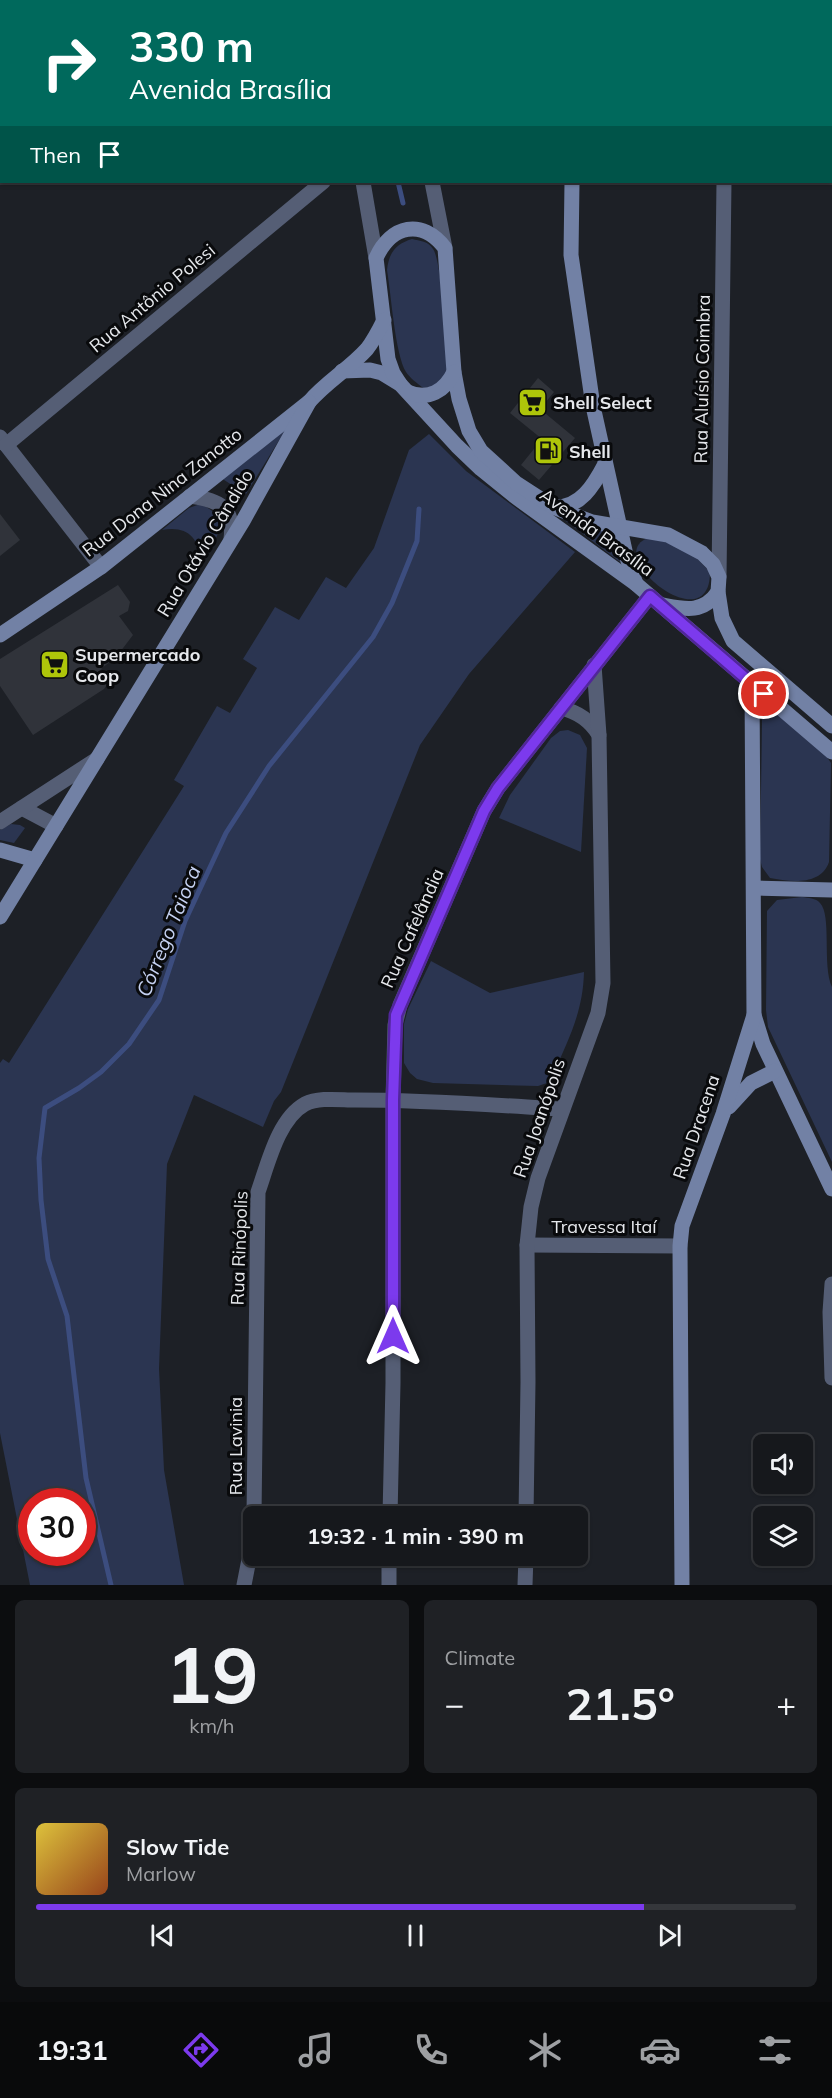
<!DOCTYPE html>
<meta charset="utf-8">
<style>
body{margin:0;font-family:Mulish,sans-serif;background:#1f2125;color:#f1f3f6;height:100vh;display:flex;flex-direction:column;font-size:22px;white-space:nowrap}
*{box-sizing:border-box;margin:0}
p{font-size:20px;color:#9ea0a3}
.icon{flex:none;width:33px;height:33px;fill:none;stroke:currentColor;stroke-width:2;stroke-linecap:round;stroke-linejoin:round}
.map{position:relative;height:1585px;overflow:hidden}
.sheet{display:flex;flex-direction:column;gap:15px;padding:15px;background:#0c0d0f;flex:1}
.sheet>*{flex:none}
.guide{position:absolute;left:0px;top:0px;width:832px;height:183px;box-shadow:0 2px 4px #0004,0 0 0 2px #35373b;background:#00695c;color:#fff;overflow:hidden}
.tools{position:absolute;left:753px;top:1434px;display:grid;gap:12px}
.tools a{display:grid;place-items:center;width:60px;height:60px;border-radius:9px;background:#16181c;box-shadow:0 2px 4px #0004,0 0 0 2px #35373b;font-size:30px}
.speed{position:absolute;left:18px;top:1488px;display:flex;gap:12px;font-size:30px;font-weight:700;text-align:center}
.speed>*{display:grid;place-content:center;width:78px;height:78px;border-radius:50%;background:#16181c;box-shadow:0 2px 4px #0004,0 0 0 2px #35373b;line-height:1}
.speed .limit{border:9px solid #d22;background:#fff;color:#111}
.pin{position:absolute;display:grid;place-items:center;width:51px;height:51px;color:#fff;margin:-26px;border:3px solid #fff;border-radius:50%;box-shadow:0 2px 6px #0007}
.me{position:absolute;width:66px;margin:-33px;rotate:0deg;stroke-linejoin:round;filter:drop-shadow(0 0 4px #0008)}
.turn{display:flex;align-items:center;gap:21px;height:126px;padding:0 30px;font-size:27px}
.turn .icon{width:78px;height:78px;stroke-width:2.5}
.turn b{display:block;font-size:42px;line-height:51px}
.then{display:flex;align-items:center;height:57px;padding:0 30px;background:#0003;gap:12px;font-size:22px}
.big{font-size:45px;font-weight:700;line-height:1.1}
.sheet .card{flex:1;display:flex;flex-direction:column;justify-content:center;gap:9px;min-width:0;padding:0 21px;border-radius:9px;background:#1f2125}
.sheet .dial{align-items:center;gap:0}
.dial b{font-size:78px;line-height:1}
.song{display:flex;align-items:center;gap:18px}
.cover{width:72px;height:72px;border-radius:9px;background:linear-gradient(135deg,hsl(50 70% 55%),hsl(20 70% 35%))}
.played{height:6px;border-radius:3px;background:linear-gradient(90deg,#7c3aed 80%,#35373b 80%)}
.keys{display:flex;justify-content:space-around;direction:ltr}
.heat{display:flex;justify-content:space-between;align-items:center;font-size:33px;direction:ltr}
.sheet .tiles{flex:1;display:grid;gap:15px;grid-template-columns:1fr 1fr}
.card:last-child{grid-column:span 2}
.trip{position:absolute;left:243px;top:1506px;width:345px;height:60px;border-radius:9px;background:#16181c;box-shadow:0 2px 4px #0004,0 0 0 2px #35373b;font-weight:700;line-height:60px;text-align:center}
.menu{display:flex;height:96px;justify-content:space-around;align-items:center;background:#090a0b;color:#9ea0a3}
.menu .icon{width:42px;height:42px}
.menu .selected{color:#7c3aed}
.menu b{font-size:27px;color:#f1f3f6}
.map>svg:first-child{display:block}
.built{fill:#252a35}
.green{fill:#2b3551;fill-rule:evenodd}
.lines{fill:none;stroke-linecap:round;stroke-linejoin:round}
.stream{stroke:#3c4d7f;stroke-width:5}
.building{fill:#30333a}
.street{stroke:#555e75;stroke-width:15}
.secondary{stroke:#7281a5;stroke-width:15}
.route-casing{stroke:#51269a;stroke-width:15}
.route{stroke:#7c3aed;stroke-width:10}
.labels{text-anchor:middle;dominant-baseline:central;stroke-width:6;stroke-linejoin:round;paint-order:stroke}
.street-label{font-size:18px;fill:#e6e8ec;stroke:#090a0c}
.poi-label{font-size:18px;font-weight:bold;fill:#e6e8ec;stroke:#090a0c;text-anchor:start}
.water-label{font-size:20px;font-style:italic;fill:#c5d1f1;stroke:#090a0c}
</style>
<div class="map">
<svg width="832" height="1585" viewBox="0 0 832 1585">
<rect width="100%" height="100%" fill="#1d2026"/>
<polygon class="built" points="0,0 233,0 2,2 0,171"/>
<g class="green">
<path d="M412,239C420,241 428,241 433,249C442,261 446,347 447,367L446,375L438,386L423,388C417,383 410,378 406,372C395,354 391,293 387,270C389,252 396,244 412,239Z"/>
<polygon points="286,429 246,494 221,478"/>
<path d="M429,434L466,471L575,552L469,674L420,745L281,1092L274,1101L263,1127L194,1095L167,1164L159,1369L164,1470L184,1585H30L0,1433V1063L3,1059L9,1063L184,786L174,780L217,706L230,713L257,668L243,659L275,607L299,620L326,577L346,588L374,548L409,450ZM32,1502H82V1552H32Z"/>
<path d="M200,504C236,519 214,542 199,564C201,539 188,525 162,530L189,508Z"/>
<polygon points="562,518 612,533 615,536 620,562"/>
<path d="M648,538H653L688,549L710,572C710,643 601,555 648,538Z"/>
<path d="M766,704L825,754L831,763L829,862C821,886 790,882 770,878L762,867L760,859L762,724V705Z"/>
<polygon points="568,730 580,735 587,748 581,852 499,818 510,795 551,738 560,731"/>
<polygon points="11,824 20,825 25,828 14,843 0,840 0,830"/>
<path d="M802,897C808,898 816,898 820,903C832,915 822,966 832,987V1162L768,1027L766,1010L767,911L777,900Z"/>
<path d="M431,961L490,993L584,972C583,1013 568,1040 552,1077L547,1083L538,1086L433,1083L417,1079L410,1073L404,1063V1024L408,1009Z"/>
</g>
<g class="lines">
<g class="stream">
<polyline points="362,0 362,2"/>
<polyline points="398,182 403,203"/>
<polyline points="111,1585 86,1478 67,1316 48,1259 41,1200 39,1158 45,1108 79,1088 101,1072 129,1044 159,1000 185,921 226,833 269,766 373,637 392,603 417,541 419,509"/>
</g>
</g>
<g class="building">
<polygon points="538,378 554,392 540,409 575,438 539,480 521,465 542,439 510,413"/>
<polygon points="0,514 20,540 0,556"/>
<polygon points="118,585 130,602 128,611 119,616 133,635 117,656 101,669 109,682 104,689 33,735 0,686 0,659"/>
</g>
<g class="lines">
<g class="street">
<polyline points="324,0 325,2"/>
<polyline points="729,2 729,0"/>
<polyline points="363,182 376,258"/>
<polyline points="432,182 445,248"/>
<polyline points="0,437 101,567"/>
<polyline points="6,445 323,182"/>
<path d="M190,496C218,500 235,507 231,539"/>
<polyline points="719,577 724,182"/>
<path d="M561,708C578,712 590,720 599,735"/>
<polyline points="22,808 56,826"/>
<polyline points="0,822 97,759"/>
<polyline points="527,1245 680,1246"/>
<polyline points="832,1284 830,1312 832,1378"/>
<path d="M254,1516L258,1192C268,1164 278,1119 305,1104C319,1097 340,1100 355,1100C424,1100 493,1105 562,1109"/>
<polyline points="390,1516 393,1383 393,1100 395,1025 400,1005 484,811 498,788 650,596"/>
<polyline points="526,1516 528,1382 527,1245 531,1207 538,1178 598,1013 603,983 599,735 594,665"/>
<polyline points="244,1585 254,1534"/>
<polyline points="389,1585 389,1556"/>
<polyline points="525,1585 526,1556"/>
</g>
<g class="secondary">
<polyline points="566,0 566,2"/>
<polyline points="572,182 571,255 593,406 626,555 636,584"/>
<polyline points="342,371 370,370 382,373 400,384 457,446 481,469 517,498 636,584 832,752"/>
<path d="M400,384L393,373L388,359L376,258C391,225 422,218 445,248L454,372L459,399L469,431L481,451L516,483L553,507L592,522L668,535L702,553L713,564L719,577L718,592L722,618L733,641L832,726"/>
<path d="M408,392C428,401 445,391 454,372"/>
<path d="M553,507C580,509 594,485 605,464"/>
<path d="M662,605C684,609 703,614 718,592"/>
<path d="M0,635L101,567L309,402C326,382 349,369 367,349C374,340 379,330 384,320"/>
<polyline points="0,850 35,860"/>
<polyline points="754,888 832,890"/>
<polyline points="0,917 243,521 309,402"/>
<polyline points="754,1015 763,1044 832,1189"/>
<polyline points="729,1107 751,1083 775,1071"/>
<polyline points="682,1585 680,1246 682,1226 723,1114 754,1015 752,683"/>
</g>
</g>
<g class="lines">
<defs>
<polyline id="route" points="393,1336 393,1100 396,1015 484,811 498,788 650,596 764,694"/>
</defs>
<use href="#route" class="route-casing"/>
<use href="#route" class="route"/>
</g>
<defs>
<symbol id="supermarket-square" viewBox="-11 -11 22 22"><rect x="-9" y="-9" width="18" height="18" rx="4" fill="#aec50a" stroke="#090a0c"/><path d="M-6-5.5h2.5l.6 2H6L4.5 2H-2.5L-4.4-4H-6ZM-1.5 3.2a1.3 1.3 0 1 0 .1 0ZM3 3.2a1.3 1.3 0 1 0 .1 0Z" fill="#111"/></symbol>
<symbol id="fuel-square" viewBox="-11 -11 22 22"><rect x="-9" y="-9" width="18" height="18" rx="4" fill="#aec50a" stroke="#090a0c"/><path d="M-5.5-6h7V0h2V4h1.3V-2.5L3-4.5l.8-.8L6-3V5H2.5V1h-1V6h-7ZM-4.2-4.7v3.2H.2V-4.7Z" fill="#111"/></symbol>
</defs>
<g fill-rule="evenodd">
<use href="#supermarket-square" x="516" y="386" width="33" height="33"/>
<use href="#fuel-square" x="532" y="434" width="33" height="33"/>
<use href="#supermarket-square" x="38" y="648" width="33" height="33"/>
</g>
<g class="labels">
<g class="street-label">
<text transform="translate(152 298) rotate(-40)">Rua Antônio Polesi</text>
<text transform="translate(702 379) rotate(-89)">Rua Aluísio Coimbra</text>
<text transform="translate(162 492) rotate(-38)">Rua Dona Nina Zanotto</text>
<text transform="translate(597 532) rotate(36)">Avenida Brasília</text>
<text transform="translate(205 543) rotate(-59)">Rua Otávio Cândido</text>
<text transform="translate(412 928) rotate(-66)">Rua Cafelândia</text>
<text transform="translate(539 1118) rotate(-71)">Rua Joanópolis</text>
<text transform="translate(696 1127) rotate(-71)">Rua Dracena</text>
<text x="604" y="1226">Travessa Itaí</text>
<text transform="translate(239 1248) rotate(-88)">Rua Rinópolis</text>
<text transform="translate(235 1446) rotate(-90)">Rua Lavinia</text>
</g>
<g class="poi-label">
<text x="553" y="402">Shell Select</text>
<text x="569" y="451">Shell</text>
<text x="75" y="654">Supermercado<tspan x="75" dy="21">Coop</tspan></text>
</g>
<g class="water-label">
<text transform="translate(168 931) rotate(-68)">Córrego Taioca</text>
</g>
</g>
</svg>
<div class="tools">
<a><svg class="icon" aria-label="sound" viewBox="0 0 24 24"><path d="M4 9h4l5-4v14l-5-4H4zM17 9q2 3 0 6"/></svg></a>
<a><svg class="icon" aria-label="layers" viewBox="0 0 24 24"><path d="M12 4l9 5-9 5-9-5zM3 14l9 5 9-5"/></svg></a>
</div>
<div class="speed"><div class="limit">30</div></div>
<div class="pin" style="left:764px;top:694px;background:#d93025"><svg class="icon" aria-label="arrive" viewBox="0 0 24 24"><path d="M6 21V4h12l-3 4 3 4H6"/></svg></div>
<svg class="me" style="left:393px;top:1336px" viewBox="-20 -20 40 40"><path d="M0-17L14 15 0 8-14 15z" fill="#7c3aed" stroke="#fff" stroke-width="4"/></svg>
<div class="trip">19:32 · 1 min · 390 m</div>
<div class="guide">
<div class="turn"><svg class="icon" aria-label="right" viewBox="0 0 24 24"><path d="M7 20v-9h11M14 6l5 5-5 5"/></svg><div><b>330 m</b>Avenida Brasília</div></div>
<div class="then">Then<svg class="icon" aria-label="arrive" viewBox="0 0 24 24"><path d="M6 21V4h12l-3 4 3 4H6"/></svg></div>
</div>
</div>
<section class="sheet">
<div class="tiles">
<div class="card dial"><b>19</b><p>km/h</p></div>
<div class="card"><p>Climate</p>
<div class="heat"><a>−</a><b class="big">21.5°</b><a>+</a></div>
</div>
<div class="card">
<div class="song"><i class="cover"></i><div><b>Slow Tide</b><p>Marlow</p></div></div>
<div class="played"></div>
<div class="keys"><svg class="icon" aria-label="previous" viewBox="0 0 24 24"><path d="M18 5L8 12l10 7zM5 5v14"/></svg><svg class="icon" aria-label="pause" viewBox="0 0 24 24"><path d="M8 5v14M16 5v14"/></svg><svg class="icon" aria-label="next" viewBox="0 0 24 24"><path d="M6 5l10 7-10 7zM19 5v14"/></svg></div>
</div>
</div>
</section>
<nav class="menu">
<b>19:31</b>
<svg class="icon selected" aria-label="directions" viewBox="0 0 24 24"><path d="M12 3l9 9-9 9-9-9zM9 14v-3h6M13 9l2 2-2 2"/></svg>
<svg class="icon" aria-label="music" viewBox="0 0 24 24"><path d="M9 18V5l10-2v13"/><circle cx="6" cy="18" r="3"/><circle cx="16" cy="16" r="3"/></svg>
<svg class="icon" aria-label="phone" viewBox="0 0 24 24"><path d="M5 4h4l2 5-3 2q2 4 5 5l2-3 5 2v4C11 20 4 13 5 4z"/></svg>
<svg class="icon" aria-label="climate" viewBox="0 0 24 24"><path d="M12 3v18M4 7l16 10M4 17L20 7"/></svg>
<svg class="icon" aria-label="car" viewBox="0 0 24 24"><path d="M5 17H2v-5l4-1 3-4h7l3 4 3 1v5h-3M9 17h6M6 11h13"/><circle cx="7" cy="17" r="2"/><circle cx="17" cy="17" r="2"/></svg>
<svg class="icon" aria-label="filters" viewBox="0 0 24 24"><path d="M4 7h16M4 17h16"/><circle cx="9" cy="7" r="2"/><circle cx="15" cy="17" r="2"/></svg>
</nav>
